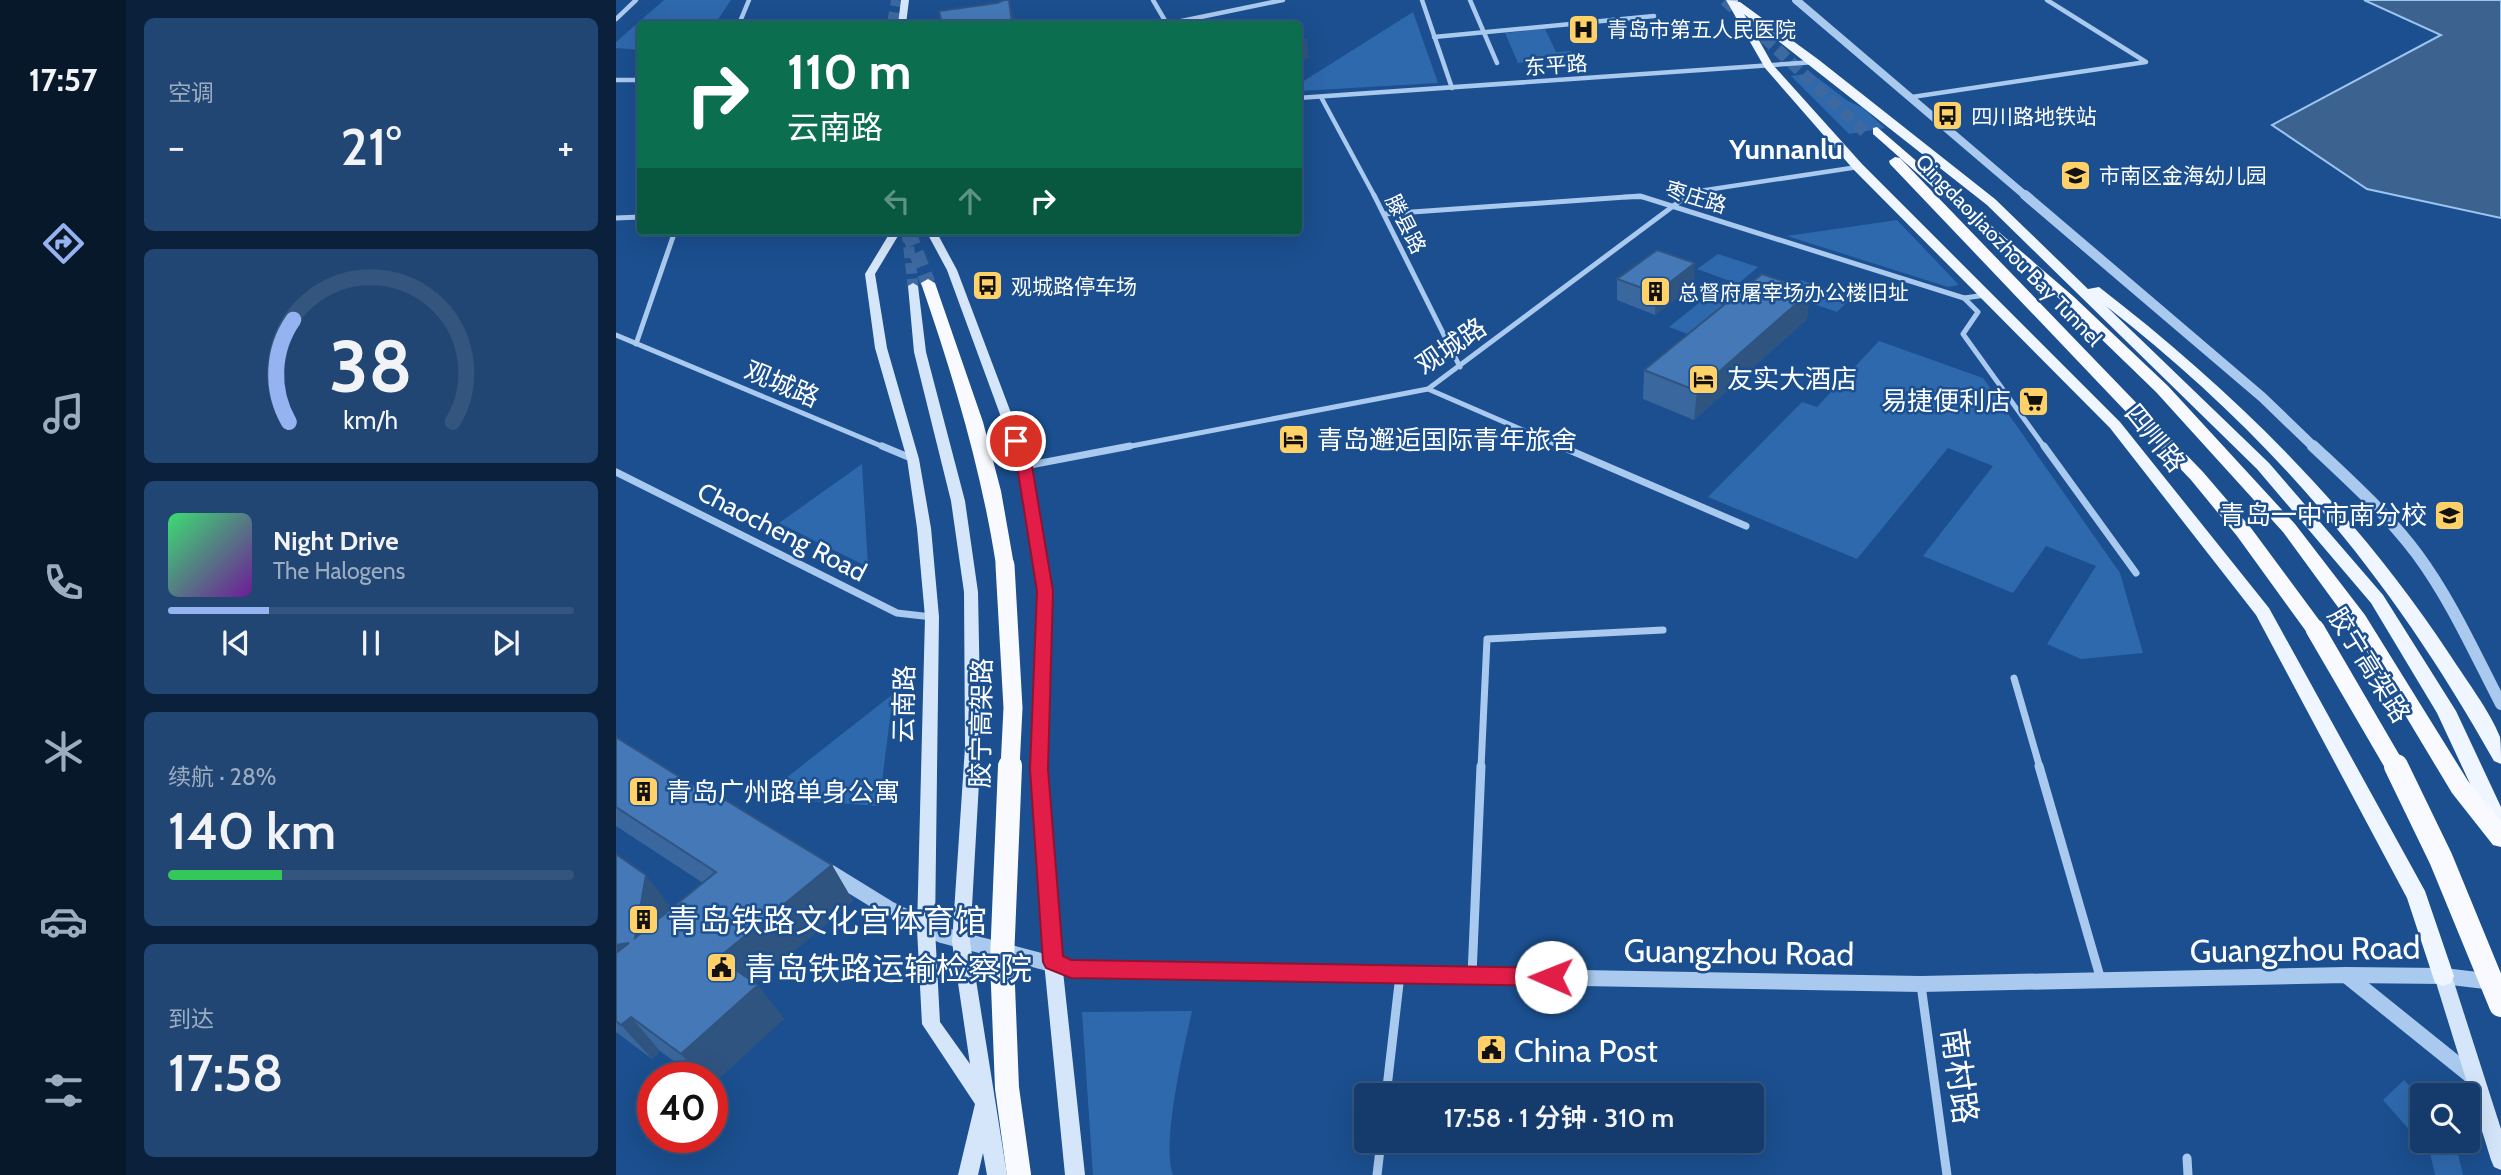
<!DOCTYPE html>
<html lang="zh">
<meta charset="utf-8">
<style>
body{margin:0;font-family:Cabin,"Noto Sans SC",sans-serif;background:#214673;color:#f1f3f6;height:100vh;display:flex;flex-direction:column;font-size:26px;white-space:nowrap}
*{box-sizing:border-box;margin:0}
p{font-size:23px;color:#9dadc1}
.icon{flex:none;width:38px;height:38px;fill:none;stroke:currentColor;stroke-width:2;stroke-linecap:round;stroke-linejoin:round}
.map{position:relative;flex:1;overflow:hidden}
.side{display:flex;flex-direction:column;gap:18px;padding:18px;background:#0b203b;width:490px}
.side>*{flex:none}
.guide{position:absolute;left:21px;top:21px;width:665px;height:214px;border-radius:7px;box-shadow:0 7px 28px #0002,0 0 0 2px #33557e;background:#0b6e4f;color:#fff;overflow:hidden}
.fabs{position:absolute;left:1794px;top:1083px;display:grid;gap:14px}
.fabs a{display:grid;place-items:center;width:70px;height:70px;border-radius:7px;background:#143b6b;box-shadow:0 7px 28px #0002,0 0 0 2px #33557e;font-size:35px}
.speed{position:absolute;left:21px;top:1062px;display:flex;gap:14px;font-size:35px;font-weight:700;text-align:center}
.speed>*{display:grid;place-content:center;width:91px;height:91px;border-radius:50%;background:#143b6b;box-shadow:0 7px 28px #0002,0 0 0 2px #33557e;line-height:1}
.speed .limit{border:10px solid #d22;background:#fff;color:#111}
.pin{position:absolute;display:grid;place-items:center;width:60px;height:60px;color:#fff;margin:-30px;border:4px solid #fff;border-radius:50%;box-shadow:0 2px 7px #0007}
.me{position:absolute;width:77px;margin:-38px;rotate:271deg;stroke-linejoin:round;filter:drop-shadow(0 0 5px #0008)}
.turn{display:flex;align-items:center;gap:24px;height:147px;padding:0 35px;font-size:32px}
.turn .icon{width:91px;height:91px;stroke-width:2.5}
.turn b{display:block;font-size:49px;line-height:60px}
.lanes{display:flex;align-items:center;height:66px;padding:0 35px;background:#0003;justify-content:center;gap:35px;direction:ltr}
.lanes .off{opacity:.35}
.big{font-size:52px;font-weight:600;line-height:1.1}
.side .tile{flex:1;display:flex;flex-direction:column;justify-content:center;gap:10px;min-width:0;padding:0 24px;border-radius:10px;background:#214673}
.side .dial{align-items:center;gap:0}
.dial svg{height:182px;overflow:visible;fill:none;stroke:#33557e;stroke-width:7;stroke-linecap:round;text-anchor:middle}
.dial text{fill:#f1f3f6;stroke:none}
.song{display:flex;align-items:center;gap:21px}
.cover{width:84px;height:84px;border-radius:10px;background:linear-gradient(135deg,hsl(140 70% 55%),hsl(280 70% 35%))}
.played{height:7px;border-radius:4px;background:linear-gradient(90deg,#95b2f1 25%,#33557e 25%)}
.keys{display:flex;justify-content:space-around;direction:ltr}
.heat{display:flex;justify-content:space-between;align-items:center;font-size:38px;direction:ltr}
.charge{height:10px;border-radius:5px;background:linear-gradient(90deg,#34c759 28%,#33557e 0)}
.trip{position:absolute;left:738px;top:1083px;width:410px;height:70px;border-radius:7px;background:#143b6b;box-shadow:0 7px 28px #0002,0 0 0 2px #33557e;font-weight:600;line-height:70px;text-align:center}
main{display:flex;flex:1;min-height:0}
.menu{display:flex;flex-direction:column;width:126px;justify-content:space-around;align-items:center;background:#08182b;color:#9dadc1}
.menu .icon{width:49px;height:49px}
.menu .on{color:#95b2f1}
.menu b{font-size:32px;color:#f1f3f6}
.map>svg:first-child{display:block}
.green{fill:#2e69ad}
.water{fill:#3c6290;stroke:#9cc4f0;stroke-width:2}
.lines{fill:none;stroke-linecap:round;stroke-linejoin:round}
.secondary-tunnel{stroke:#3d69a0;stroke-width:11;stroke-dasharray:11 5;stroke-linecap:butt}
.trunk-tunnel-far1{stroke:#3d69a0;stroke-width:12;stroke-dasharray:12 6;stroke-linecap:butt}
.trunk-tunnel{stroke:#3d69a0;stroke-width:15;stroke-dasharray:15 8;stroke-linecap:butt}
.minor-far3{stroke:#a9c9ee;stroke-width:4.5}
.minor-far2{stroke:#a9c9ee;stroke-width:5}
.minor-far1{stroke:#a9c9ee;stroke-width:7}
.minor{stroke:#a9c9ee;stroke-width:9}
.tertiary-far3{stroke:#a9c9ee;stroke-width:8}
.tertiary-far2{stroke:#a9c9ee;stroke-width:10}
.tertiary-far1{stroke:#a9c9ee;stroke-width:12}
.tertiary{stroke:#a9c9ee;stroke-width:16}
.secondary{fill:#d6e6fa;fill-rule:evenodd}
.primary{fill:#f0f6ff;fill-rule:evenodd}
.trunk{fill:#f8faff;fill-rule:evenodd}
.trunk-bridge-far1{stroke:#f8faff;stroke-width:19}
.trunk-bridge{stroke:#f8faff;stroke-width:24}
.wall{fill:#3a679d}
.shaded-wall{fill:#305480}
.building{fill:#4478b7;stroke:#305480;stroke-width:2}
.route{fill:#e11d48;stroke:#92132f;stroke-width:2}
.labels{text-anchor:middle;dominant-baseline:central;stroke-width:5;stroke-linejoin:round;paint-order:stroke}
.far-poi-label{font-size:21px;fill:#fff;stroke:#1b4f8f;text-anchor:start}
.far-street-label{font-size:21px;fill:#fff;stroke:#1b4f8f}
.street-label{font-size:26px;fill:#fff;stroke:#1b4f8f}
.poi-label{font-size:26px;fill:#fff;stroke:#1b4f8f;text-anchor:start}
.far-district-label{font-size:28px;font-weight:bold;fill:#fff;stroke:#1b4f8f}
.near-poi-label{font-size:32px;fill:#fff;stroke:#1b4f8f;text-anchor:start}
.near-street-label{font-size:32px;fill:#fff;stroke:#1b4f8f}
</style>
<main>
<nav class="menu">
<b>17:57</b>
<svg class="icon on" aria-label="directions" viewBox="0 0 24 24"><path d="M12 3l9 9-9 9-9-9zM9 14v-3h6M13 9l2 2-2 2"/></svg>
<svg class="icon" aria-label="music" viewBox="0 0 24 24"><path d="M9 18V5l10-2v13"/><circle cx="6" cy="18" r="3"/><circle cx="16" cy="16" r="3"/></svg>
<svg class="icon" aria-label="phone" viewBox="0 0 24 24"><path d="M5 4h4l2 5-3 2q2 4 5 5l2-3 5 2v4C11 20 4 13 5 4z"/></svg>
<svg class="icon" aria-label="climate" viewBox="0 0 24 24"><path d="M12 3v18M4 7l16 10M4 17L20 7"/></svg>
<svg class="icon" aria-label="car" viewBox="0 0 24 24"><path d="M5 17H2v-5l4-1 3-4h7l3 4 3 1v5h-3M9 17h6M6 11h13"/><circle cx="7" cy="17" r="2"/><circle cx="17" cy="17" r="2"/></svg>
<svg class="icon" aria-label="filters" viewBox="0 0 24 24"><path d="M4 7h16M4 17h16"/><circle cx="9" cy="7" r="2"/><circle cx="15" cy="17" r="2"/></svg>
</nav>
<section class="side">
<div class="tile"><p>空调</p>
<div class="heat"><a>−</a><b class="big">21°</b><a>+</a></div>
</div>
<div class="tile dial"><svg viewBox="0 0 100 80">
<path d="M14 69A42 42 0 1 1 86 69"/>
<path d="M14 69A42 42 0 0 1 16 24" stroke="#95b2f1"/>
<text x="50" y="56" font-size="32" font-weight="700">38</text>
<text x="50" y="72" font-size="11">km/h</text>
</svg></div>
<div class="tile">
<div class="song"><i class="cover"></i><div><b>Night Drive</b><p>The Halogens</p></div></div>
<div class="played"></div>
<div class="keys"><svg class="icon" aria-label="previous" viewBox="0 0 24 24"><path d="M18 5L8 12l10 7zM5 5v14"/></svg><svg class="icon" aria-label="pause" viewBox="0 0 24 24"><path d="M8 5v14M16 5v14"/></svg><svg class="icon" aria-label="next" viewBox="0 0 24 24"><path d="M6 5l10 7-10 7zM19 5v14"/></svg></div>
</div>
<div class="tile"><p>续航 · 28%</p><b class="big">140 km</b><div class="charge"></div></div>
<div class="tile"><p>到达</p><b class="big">17:58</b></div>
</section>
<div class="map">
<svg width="1885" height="1175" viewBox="0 0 1885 1175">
<rect width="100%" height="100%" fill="#1b4f8f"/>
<g class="green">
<polygon points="48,0 115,0 99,24 24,24 24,50 0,48 0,42"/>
<polygon points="797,12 822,83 683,91 683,84"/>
<polygon points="929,29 940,52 955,51 958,58 902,63 889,33"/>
<polygon points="1195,73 1232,101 1247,108 1269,128 1233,134 1175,76"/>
<polygon points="1281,220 1343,285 1332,287 1171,236"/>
<polygon points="1102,254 1142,267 1122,284 1081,269"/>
<polygon points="1185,280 1236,297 1221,312 1169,294"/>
<polygon points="1103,287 1142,302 1093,342 1053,327"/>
<polygon points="1263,341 1367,378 1504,573 1527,653 1465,659 1431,644 1480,566 1430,546 1397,593 1307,556 1377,466 1332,448 1241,559 1092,497 1186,402 1201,407"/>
<polygon points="246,464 252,567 163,523"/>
<polygon points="277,694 263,806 194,801 165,782"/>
<path d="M576,1011C568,1048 545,1143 557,1175H477L466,1012Z"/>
<polygon points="1788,1080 1806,1099 1806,1141 1839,1141 1847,1175 1819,1175 1814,1153 1767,1100"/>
</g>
<polygon class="water" points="1748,0 1885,0 1885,218 1751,189 1656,125 1825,35"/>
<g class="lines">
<polyline class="secondary-tunnel" points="291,231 297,286"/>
<g class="trunk-tunnel-far1">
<polyline points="1109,0 1250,133"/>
<polyline points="277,24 281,0"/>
</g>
<polyline class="trunk-tunnel" points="292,231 312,283"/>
<g class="minor-far3">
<polyline points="537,0 551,24"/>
<polyline points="806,0 836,88"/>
<polyline points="854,0 881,63"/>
<polyline points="0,19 20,0"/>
<polyline points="123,24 133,0"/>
<polyline points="551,24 667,0"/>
<polyline points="818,37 1038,16"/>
<polyline points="0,80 24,80"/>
<polyline points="705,97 759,197"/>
<polyline points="1296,97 1530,62 1431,0"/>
<polyline points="682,98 1199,62"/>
<polyline points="1008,197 1028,197"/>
<polyline points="1070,197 1077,192 1242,167"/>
</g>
<g class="minor-far2">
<polyline points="758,195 844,367"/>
<polyline points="768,214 1024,196 1348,298 1370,295"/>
<polyline points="0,218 24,217"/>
<polyline points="1348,298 1362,312 1347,334 1429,448"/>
<polyline points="0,335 270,448"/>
<polyline points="20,344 59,231"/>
<polyline points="812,389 948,448"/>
<polyline points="505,448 812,389 1072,195"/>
</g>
<g class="minor-far1">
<polyline points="266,446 297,459"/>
<polyline points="944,446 1130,526"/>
<polyline points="1428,446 1520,573"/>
<polyline points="409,466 514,446"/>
<polyline points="0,472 281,613 316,617"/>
<polyline points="1398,678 1424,768"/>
<polyline points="865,768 871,639 1047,630"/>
</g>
<g class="minor">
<polyline points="1423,766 1485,980"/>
<polyline points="856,975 865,766"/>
<polyline points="1305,985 1331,1175"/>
<polyline points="770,1096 784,975"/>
<polyline points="1571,1158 1572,1175"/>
<polyline points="761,1175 765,1141"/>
</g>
<g class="tertiary-far3">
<polyline points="1115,0 1118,0"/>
<polyline points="1180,0 1411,197"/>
</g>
<polyline class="tertiary-far2" points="1409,195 1646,397 1699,448"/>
<path class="tertiary-far1" d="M1697,446C1733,480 1772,515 1801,554C1835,600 1859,654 1885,704"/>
<g class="tertiary">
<polyline points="210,870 275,910 326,935 455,969 1305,984 1730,975 1827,976 1878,982"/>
<polyline points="1730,975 1858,1078"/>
</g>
<g class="secondary">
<polygon points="285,0 293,0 290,24 282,24"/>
<polygon points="275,231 285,231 259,274 271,348 303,459 315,528 323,617 319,929 324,1022 354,1064 336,942 349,747 348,592 335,501 298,352 292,286 297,283 302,286 310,352 349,501 362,592 365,747 354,942 391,1175 371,1175 367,1153 362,1175 342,1175 359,1104 306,1024 301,929 309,617 301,528 291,459 259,348 249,274"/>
<polygon points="310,231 320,231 341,270 415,466 436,591 431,769 446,962 469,1175 449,1175 428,962 415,769 422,591 403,466 331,270"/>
<polygon points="1827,968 1833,970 1836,976 1885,1129 1885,1170 1878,1167 1875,1160 1818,976 1821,970"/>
</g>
<path class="primary" d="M1110,0L1124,2L1203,60L1379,199L1472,289L1483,287C1619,392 1739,511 1834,655C1849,678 1875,713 1884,737C1885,745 1885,756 1885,764L1878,761C1774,576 1658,437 1490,306L1653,463L1767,595L1840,711L1885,807V837L1878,835L1821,713L1755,603L1641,469L1371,205L1128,14L1157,65L1246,164L1504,422L1653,608L1809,891L1838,976L1835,983L1827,986L1819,983L1791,898L1640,615L1494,428L1238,170L1149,68Z"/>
<g class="trunk">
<polygon points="1261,127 1457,296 1552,386 1679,524 1749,615 1852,781 1885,821 1885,847 1877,845 1836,793 1735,625 1667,532 1540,392 1447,302 1257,134 1257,128"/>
<polygon points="1279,157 1284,158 1587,472 1635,528 1706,624 1709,629 1706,634 1692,634 1621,536 1575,480 1274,164 1273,161"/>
<path d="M312,279L319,283L367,422L385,491L398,565L396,569H382L380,565C365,468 337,376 305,283Z"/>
</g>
<g class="trunk-bridge-far1">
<polyline points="389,565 397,708 394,768"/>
<polyline points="1699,629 1780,768"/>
</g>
<g class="trunk-bridge">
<polyline points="394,766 386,960 391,1088 403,1175"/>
<polyline points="1780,766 1825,859 1885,1005"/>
</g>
</g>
<g class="wall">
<polygon points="1001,279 1078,285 1039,315 1001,300"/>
<polygon points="1191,319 1078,420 1027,399 1028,370"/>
<polygon points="0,737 99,799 216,865 237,901 140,983 168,1019 96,1078 81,1078 44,1051 36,1059 0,1032 0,854 56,908 87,883 0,826"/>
</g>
<g class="shaded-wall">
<polygon points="393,0 399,24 396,24"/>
<polygon points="691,40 693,58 682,64 682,45"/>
<polygon points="1079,263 1078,285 1039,315 1040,293"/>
<polygon points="1195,291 1191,319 1078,420 1081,391"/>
<polygon points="216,865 237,901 129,993 102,958"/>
<polygon points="30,875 57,910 19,938"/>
<polygon points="13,943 0,986 0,945"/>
<polygon points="142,985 168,1019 96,1085 96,1078 86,1078 65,1054"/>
<polygon points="15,1017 44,1051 36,1059 5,1025"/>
</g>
<g class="building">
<polygon points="388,0 393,0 396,24 326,24 323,11 381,3"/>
<polygon points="682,38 691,40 682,45"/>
<polygon points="1041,250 1079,263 1040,293 1001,279"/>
<polygon points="1146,274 1195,291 1081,391 1028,370"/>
<polygon points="0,737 99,799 103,796 216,865 102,958 142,985 65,1054 15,1017 5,1025 0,1021 0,953 13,943 0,945 0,854 30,875 19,938 100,872 0,807"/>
</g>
<polygon class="route" points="400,437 407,441 416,466 437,591 432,769 447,956 455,960 935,968 942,971 945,977 942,984 935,986 455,978 430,968 427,962 414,769 421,591 401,466 392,441"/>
<defs>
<symbol id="hospital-square" viewBox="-11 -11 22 22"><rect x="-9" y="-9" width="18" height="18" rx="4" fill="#ffd166" stroke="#1b4f8f"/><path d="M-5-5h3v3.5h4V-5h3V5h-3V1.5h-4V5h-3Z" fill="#111"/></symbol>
<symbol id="bus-square" viewBox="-11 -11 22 22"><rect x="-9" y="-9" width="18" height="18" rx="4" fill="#ffd166" stroke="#1b4f8f"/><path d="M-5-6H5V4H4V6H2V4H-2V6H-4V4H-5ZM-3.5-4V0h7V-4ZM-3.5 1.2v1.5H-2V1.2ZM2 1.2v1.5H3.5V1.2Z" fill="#111"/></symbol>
<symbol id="school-square" viewBox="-11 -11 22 22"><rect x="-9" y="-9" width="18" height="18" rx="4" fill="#ffd166" stroke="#1b4f8f"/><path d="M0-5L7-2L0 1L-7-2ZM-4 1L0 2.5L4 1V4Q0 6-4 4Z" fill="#111"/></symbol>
<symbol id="building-square" viewBox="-11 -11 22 22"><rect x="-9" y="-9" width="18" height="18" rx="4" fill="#ffd166" stroke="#1b4f8f"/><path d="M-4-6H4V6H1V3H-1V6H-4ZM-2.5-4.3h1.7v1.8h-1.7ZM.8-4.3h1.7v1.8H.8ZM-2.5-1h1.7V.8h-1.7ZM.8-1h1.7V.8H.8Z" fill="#111"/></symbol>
<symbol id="hotel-square" viewBox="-11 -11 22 22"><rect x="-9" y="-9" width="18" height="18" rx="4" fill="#ffd166" stroke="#1b4f8f"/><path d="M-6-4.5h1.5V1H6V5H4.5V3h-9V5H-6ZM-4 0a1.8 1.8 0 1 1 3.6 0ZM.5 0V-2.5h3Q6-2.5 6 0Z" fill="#111"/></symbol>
<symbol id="supermarket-square" viewBox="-11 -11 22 22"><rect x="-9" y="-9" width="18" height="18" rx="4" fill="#ffd166" stroke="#1b4f8f"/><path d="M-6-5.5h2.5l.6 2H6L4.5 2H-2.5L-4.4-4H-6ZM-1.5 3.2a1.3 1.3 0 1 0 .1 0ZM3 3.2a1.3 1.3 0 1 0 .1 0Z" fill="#111"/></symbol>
<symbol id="civic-square" viewBox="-11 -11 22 22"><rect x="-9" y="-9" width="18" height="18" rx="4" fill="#ffd166" stroke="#1b4f8f"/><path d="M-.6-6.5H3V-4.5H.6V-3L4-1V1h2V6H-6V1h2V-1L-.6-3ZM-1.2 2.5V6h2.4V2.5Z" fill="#111"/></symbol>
</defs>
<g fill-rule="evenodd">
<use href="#hospital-square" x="950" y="12" width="35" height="35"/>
<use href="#bus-square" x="1314" y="98" width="35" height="35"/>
<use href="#school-square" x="1442" y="158" width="35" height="35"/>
<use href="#bus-square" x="354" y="268" width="35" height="35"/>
<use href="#building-square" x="1022" y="274" width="35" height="35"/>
<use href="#hotel-square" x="1070" y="362" width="35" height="35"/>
<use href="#supermarket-square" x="1400" y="384" width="35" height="35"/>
<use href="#hotel-square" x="660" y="422" width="35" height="35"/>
<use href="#school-square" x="1816" y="498" width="35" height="35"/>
<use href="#building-square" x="10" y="774" width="35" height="35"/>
<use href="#building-square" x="10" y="902" width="35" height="35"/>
<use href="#civic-square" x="88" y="950" width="35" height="35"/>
<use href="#civic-square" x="858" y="1032" width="35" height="35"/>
</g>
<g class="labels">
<g class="far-poi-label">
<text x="991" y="29">青岛市第五人民医院</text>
<text x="1355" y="116">四川路地铁站</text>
<text x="1483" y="175">市南区金海幼儿园</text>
<text x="395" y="286">观城路停车场</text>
<text x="1062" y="292">总督府屠宰场办公楼旧址</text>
</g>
<g class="far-street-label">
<text transform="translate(940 65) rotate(-4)">东平路</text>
<text transform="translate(1080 197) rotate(17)">枣庄路</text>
<text transform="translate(790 224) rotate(63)">滕县路</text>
<text transform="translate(1393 250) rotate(46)">Qingdao Jiaozhou Bay Tunnel</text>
</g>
<g class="street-label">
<text transform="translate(835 346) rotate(-34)">观城路</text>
<text transform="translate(166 384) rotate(23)">观城路</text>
<text transform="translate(1539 438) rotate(51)">四川路</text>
<text transform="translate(166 532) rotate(27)">Chaocheng Road</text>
<text transform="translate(1753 665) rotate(58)">胶宁高架路</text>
<text transform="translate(288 704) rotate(-89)">云南路</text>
<text transform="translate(365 723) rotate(-89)">胶宁高架路</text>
</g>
<g class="poi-label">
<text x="1111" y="379">友实大酒店</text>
<text x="1395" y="401" text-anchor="end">易捷便利店</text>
<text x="701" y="440">青岛邂逅国际青年旅舍</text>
<text x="1811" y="515" text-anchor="end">青岛一中市南分校</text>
<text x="50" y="792">青岛广州路单身公寓</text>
</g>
<g class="far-district-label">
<text x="1170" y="149">Yunnanlu</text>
</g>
<g class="near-poi-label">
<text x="51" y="920">青岛铁路文化宫体育馆</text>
<text x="128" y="968">青岛铁路运输检察院</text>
<text x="898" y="1050">China Post</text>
</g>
<g class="near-street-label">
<text transform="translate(1689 949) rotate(-1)">Guangzhou Road</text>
<text transform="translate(1123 952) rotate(1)">Guangzhou Road</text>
<text transform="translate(1344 1076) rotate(82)">南村路</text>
</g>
</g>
</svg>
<div class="fabs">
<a><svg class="icon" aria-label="search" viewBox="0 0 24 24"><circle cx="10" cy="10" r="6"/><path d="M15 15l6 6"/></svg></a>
</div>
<div class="speed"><div class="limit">40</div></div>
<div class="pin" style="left:400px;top:441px;background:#d93025"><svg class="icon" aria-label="arrive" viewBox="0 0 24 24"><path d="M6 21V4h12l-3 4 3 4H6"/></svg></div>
<svg class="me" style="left:935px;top:977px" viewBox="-20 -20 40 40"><circle r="19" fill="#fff"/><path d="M0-13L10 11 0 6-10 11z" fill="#e11d48"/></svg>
<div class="trip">17:58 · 1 分钟 · 310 m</div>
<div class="guide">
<div class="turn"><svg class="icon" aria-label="right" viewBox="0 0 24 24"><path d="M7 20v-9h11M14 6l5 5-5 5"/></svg><div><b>110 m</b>云南路</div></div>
<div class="lanes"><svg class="icon off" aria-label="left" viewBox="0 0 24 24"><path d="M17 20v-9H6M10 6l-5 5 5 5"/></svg><svg class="icon off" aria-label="ahead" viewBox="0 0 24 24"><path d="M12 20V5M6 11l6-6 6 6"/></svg><svg class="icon" aria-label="right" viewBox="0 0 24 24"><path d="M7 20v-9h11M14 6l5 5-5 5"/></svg></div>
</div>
</div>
</main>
